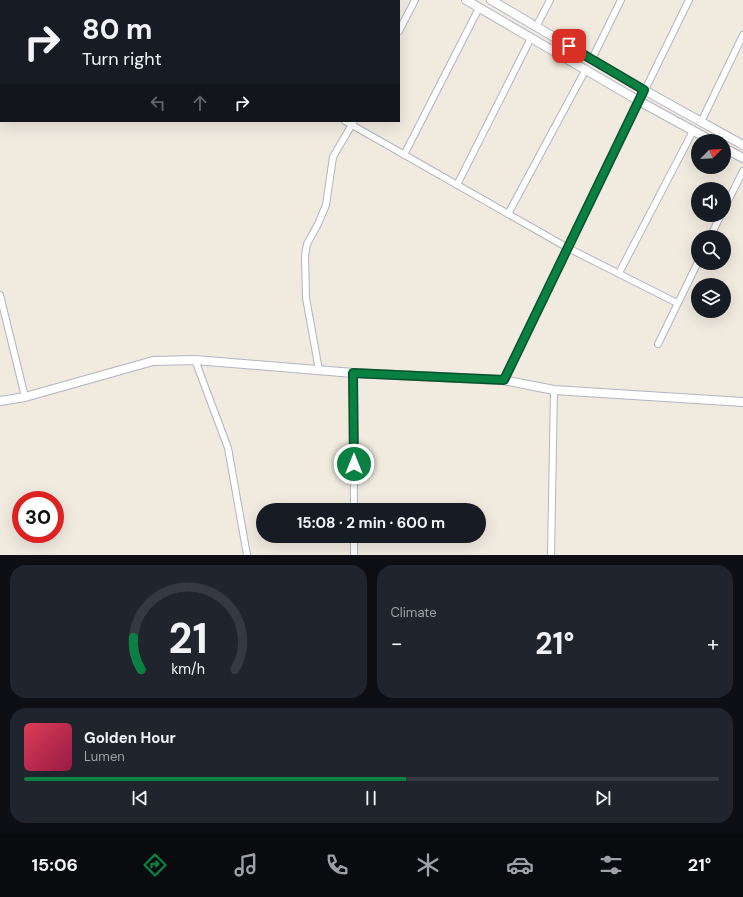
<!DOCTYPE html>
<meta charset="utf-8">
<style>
body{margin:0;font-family:"DM Sans",sans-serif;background:#20242c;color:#f1f3f6;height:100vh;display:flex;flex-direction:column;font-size:15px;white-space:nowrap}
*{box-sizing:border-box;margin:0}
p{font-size:13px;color:#9ea1a6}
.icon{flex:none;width:22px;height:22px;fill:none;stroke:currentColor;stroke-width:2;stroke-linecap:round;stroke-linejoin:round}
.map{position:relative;height:555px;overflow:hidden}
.side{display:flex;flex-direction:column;gap:10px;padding:10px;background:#0d0f14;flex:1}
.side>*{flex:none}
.hud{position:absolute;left:0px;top:0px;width:400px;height:122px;box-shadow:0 4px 16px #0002;background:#171b24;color:#f1f3f6;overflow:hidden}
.needle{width:26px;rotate:66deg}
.buttons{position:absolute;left:691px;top:134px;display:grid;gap:8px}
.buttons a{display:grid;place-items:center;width:40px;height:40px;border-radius:50%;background:#171b24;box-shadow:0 4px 16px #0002;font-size:20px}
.speed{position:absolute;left:12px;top:491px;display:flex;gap:8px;font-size:20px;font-weight:700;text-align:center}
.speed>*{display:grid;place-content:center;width:52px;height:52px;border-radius:50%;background:#171b24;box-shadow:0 4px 16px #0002;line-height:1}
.speed .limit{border:6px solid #d22;background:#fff;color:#111}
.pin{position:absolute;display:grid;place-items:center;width:34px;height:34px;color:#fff;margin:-17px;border-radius:8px;box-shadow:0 2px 6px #0006}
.me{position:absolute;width:44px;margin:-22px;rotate:0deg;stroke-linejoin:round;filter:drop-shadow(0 0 3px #0008)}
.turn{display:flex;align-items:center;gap:14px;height:84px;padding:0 16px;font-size:18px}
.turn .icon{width:52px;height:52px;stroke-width:2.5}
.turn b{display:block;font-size:28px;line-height:34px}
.lanes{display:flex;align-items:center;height:38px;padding:0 16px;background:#0003;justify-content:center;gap:20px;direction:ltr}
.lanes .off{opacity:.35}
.big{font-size:30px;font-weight:700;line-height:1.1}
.side .tile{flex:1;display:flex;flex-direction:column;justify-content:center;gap:6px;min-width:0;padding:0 14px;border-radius:16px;background:#20242c}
.side .dial{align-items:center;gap:0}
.dial svg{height:104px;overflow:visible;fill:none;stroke:#363941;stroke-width:7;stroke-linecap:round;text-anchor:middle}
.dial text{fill:#f1f3f6;stroke:none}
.song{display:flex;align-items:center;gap:12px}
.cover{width:48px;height:48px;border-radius:6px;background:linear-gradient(135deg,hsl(350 70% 55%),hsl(340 70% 35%))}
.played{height:4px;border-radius:2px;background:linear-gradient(90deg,#0b8043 55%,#363941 55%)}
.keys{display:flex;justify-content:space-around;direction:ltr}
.heat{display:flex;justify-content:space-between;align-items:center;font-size:22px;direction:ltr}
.side .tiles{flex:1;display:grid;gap:10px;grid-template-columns:1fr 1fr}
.tile:last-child{grid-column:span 2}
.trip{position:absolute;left:256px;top:503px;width:230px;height:40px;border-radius:20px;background:#171b24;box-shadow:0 4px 16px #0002;font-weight:700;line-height:40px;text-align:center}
.tab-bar{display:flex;height:64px;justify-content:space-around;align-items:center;background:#090b0e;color:#9ea1a6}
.tab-bar .icon{width:28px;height:28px}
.tab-bar .on{color:#0b8043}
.tab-bar b{font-size:18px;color:#f1f3f6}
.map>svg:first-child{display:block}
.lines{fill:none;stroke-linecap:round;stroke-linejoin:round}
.street-casing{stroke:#b3b4c2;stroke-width:8}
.secondary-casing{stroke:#b3b4c2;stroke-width:10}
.street{stroke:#fff;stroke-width:6}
.secondary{stroke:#fff;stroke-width:8}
.route-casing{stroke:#07532c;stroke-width:10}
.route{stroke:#0b8043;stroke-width:7}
</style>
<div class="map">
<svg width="743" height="555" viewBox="0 0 743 555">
<rect width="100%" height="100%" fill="#f0eadf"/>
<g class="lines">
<defs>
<g id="street">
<polyline points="134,0 136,1"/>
<polyline points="207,1 207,0"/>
<polyline points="276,1 277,0"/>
<polyline points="345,1 346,0"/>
<polyline points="0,6 1,4"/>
<polyline points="536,27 550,0"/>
<polyline points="399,31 415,0"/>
<polyline points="592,59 621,0"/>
<polyline points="345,121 568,248 677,303"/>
<polyline points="701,122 743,35"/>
<polyline points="404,155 479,8"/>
<polyline points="457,185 531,38"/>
<polyline points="724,209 743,171"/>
<polyline points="508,214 586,69"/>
<polyline points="710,237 721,215"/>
<polyline points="619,273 693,131"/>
<polyline points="0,295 25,397"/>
<polyline points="658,344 698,262"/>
<polyline points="195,360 228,448 247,555"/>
<polyline points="319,370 306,298 305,256 307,244 318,224 326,205 333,157 354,121"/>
<polyline points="353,373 354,510"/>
<polyline points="503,380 689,0"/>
<polyline points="354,536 354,555"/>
<polyline points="551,555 554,390"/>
</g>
<g id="secondary">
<polyline points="466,0 639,101 712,141"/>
<polyline points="491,0 644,90 743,145"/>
<polyline points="724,148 743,158"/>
<polyline points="0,401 25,397 153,361 195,360 353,373 503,380 554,390 743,402"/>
</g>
</defs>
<use href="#street" class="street-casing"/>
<use href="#secondary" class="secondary-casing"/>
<use href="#street" class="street"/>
<use href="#secondary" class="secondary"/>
</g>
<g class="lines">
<defs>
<polyline id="route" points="354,464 353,373 504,380 644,90 569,46"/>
</defs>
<use href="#route" class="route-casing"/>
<use href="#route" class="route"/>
</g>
</svg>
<div class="buttons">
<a><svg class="needle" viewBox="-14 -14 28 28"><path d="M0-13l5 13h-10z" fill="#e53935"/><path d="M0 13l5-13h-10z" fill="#9ea1a6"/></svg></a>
<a><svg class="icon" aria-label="sound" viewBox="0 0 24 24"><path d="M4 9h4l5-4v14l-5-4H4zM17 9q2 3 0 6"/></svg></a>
<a><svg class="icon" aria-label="search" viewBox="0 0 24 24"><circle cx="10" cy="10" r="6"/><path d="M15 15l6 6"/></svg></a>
<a><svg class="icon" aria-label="layers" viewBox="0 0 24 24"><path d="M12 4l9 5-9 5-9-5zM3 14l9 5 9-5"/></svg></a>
</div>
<div class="speed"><div class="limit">30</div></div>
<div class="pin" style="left:569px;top:46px;background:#d93025"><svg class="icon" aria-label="arrive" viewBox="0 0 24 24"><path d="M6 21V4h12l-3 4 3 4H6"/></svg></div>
<svg class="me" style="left:354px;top:464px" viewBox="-20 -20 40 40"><circle r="17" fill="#0b8043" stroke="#fff" stroke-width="3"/><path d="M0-11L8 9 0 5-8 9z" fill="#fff"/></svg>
<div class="trip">15:08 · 2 min · 600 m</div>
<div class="hud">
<div class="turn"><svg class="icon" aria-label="right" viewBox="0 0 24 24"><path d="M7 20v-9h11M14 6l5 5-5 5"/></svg><div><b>80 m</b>Turn right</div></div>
<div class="lanes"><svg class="icon off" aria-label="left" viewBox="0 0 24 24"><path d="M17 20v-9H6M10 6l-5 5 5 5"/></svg><svg class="icon off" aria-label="ahead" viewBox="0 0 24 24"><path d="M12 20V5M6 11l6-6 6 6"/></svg><svg class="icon" aria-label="right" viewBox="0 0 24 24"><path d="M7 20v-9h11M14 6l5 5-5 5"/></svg></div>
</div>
</div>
<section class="side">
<div class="tiles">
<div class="tile dial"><svg viewBox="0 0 100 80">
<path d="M14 69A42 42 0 1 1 86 69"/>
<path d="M14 69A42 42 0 0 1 8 44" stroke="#0b8043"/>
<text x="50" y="56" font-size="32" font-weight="700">21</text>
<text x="50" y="72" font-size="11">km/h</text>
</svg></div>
<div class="tile"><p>Climate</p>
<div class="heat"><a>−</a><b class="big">21°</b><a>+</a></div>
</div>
<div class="tile">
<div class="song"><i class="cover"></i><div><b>Golden Hour</b><p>Lumen</p></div></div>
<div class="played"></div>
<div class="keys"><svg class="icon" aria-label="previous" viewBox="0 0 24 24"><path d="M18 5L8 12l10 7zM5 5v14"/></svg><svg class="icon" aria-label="pause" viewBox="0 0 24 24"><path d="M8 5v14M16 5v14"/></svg><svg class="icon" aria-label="next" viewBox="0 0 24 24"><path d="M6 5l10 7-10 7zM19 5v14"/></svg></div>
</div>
</div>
</section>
<nav class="tab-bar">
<b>15:06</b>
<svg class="icon on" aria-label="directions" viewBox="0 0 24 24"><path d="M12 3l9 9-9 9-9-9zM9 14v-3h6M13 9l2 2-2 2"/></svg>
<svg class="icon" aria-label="music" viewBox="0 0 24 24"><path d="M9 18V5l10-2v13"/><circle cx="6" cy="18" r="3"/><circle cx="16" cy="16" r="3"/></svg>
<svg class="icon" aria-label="phone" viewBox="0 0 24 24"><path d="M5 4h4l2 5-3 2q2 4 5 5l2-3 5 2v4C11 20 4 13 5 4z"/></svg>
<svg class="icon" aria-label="climate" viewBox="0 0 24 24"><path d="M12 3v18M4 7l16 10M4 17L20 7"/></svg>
<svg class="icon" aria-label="car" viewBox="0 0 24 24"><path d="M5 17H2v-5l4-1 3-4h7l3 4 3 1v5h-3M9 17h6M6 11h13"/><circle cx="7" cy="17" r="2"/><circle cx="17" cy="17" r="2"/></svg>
<svg class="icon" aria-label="filters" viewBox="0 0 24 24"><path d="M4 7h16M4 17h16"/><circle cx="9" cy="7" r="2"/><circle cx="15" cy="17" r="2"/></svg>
<b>21°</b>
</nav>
